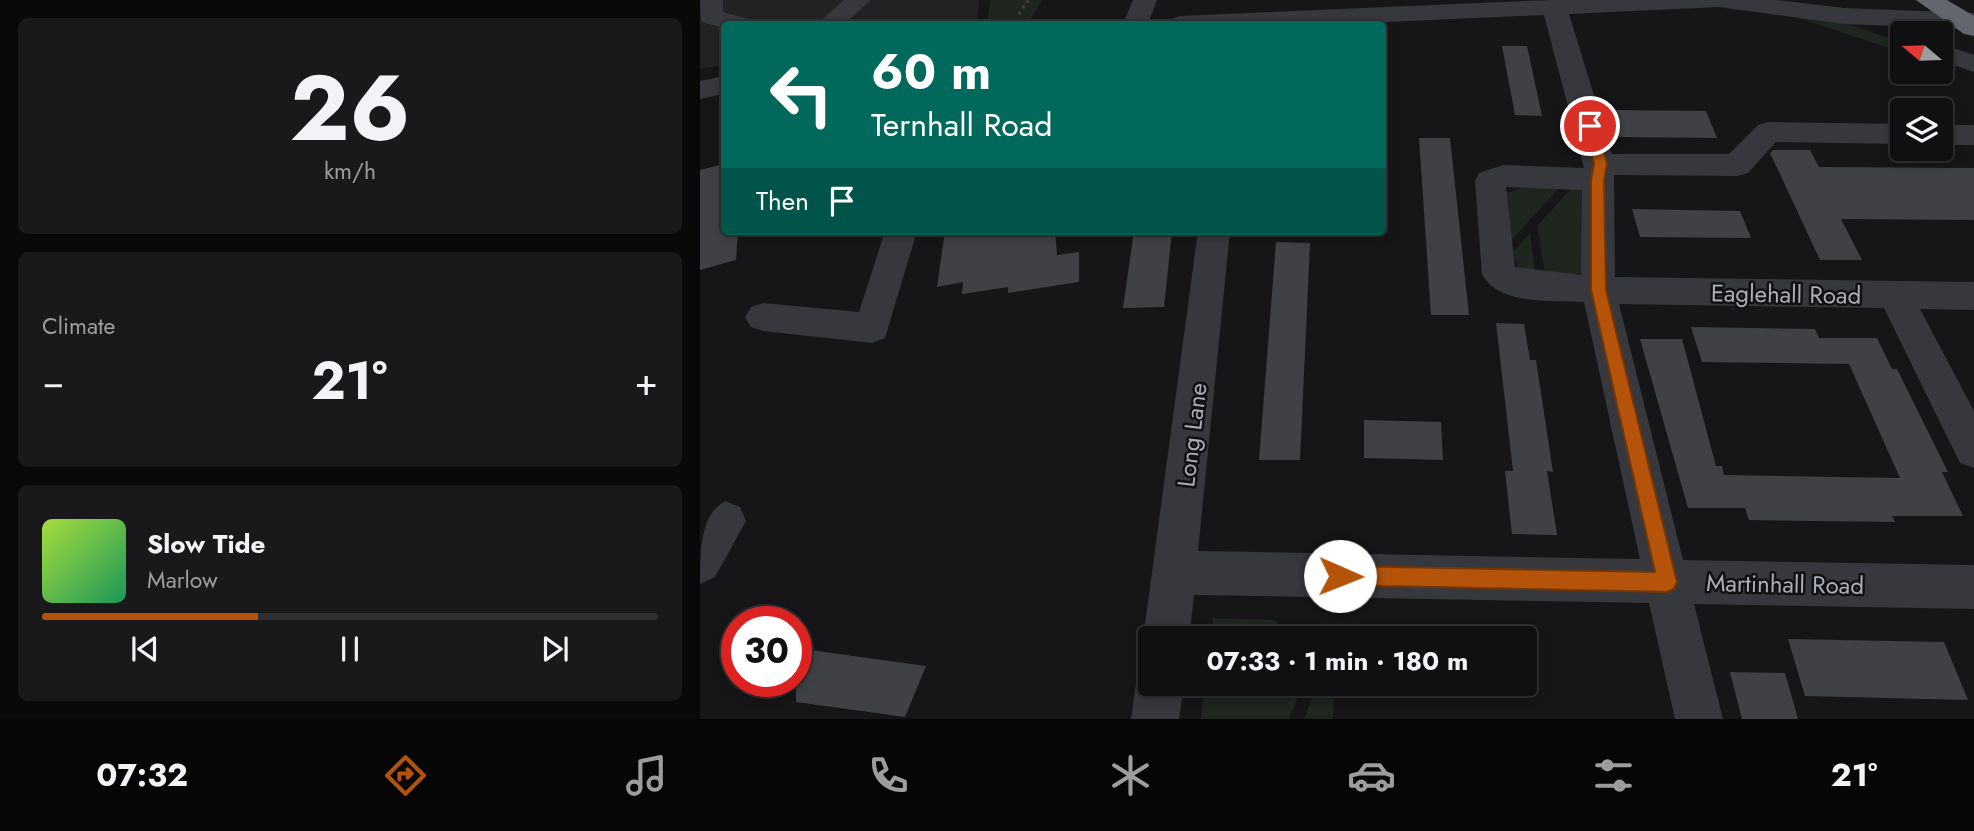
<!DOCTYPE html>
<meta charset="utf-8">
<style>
body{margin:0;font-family:Jost,sans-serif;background:#19191b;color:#f1f3f6;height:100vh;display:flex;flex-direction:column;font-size:26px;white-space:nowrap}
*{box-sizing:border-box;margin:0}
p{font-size:23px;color:#9c9d9f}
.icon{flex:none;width:38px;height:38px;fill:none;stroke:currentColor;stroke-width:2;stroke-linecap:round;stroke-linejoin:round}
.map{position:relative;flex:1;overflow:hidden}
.sheet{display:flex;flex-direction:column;gap:18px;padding:18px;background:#09090a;width:700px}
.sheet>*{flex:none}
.top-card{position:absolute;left:21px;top:21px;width:665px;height:214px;border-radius:7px;box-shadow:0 4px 10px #0003,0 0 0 2px #303032;background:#00695c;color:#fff;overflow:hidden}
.needle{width:46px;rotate:289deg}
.fabs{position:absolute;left:1190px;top:21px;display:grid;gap:14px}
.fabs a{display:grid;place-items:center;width:63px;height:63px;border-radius:7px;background:#101012;box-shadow:0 4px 10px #0003,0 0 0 2px #303032;font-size:35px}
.speed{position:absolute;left:21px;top:606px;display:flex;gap:14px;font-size:35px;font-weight:700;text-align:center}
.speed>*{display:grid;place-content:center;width:91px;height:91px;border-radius:50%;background:#101012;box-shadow:0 4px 10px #0003,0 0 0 2px #303032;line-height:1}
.speed .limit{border:10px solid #d22;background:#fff;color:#111}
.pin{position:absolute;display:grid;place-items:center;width:60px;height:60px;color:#fff;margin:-30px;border:4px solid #fff;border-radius:50%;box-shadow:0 2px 7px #0007}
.me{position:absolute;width:77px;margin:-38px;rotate:91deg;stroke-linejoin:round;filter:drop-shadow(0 0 5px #0008)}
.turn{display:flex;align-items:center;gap:24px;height:147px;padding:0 35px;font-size:32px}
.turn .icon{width:91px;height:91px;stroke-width:2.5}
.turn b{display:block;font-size:49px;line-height:60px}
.then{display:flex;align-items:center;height:66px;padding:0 35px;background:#0003;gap:14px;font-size:26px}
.big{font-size:52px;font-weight:700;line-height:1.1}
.sheet .tile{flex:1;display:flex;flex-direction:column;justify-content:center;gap:10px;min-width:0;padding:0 24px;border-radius:10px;background:#19191b}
.sheet .dial{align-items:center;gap:0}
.dial b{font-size:91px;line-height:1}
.song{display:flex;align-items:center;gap:21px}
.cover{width:84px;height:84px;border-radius:10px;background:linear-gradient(135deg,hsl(80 70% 55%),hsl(150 70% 35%))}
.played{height:7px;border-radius:4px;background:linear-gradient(90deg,#b45309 35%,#303032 35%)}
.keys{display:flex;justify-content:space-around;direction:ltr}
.heat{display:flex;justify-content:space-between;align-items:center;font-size:38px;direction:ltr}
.trip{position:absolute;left:438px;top:626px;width:399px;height:70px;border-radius:7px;background:#101012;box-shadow:0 4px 10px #0003,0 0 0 2px #303032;font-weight:700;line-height:70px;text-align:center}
.tabs{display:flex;height:112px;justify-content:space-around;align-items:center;background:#060607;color:#9c9d9f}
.tabs .icon{width:49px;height:49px}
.tabs .on{color:#b45309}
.tabs b{font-size:32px;color:#f1f3f6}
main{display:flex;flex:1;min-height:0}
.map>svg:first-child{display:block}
.built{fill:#222225}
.green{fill:#1e261f}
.building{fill:#404145}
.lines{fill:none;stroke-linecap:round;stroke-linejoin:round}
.path{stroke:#3d3f44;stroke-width:3.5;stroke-dasharray:2.5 4.5;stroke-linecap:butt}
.minor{fill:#37383d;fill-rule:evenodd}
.highway{fill:#63666e;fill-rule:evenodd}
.route{fill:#b45309;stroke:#753606;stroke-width:2}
.labels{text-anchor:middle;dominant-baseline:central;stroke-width:5;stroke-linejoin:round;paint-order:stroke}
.street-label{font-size:24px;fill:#a8adb8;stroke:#111113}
</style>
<main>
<section class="sheet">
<div class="tile dial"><b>26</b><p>km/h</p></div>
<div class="tile"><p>Climate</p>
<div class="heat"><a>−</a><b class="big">21°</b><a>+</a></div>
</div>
<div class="tile">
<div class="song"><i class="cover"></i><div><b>Slow Tide</b><p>Marlow</p></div></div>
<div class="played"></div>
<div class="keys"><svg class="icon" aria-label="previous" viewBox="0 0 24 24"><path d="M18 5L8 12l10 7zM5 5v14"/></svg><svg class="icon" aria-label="pause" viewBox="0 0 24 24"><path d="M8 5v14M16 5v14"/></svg><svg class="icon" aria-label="next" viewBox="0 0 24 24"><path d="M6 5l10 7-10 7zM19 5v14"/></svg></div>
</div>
</section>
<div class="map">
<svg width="1274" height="719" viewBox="0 0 1274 719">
<rect width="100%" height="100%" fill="#161618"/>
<polygon class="built" points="0,0 279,0 277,24 24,24 24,65 0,69"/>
<g class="green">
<polygon points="290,0 342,0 328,24 287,24"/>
<polygon points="1095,17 1148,24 1202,43 1202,52"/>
<polygon points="821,188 859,188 809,243 806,193"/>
<polygon points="871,189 881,190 887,196 885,266 880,275 845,273 837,226"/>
<polygon points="830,233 835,274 819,269 812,253"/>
<polygon points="513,618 575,620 592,639 511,639"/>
<polygon points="505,684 603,684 589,719 501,719"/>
<polygon points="618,684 632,684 634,687 633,719 604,719"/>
</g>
<g class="building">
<polygon points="802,46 827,46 842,116 815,115"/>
<polygon points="909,110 1006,111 1017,138 917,137"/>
<polygon points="719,138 750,138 769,315 731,315"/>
<polygon points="1073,150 1110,150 1119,167 1274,168 1274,220 1141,219 1162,260 1120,260 1070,153"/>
<polygon points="24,164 24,231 38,231 36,260 0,270 0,170"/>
<polygon points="932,209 1040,211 1051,238 940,237"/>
<polygon points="245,231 355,231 357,255 379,252 379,282 308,293 308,287 262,294 263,282 237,287"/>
<polygon points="434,231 472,231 464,307 423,308"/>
<polygon points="576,242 610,243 600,460 559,460"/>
<polygon points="796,323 824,324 830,360 836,360 853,472 847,471 857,535 812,534 805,471 813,471"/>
<polygon points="991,327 1115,329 1119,338 1177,338 1192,369 1197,369 1248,472 1242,472 1263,516 1192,516 1195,522 1049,520 1045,508 988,508 940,339 982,339 1016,466 1022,466 1024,475 1200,478 1149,364 1002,362"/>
<polygon points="664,420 741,422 743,460 664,458"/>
<polygon points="1088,639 1244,642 1268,700 1105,696"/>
<polygon points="96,648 175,659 226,666 205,717 96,702"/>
<polygon points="1030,672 1085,673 1098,719 1042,719"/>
</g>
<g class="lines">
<polyline class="path" points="319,14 328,0"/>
<g class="minor">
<polygon points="0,0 23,0 23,12 48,19 52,24 24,24 24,28 1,22"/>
<polygon points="144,0 171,0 144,24 117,24"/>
<polygon points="433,0 457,0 448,24 423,24"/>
<path d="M850,0H1077L1144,8L1274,13V29L1144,24L1018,7L869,14L912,154H1029L1058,125L1068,122L1202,124V144L1076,142L1048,173L1037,176L914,175L915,277L1274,282V310L1220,309L1274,411V468L1260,463L1184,308L919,304L983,560L1274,565V609L994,604L1023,719H975L949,603L494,595L489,639H450V655L443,639L498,231H530L498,551L940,559L884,302C852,300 799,306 782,274L775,181L779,173L803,165L884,168L844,15L640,24H467L471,19L480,16ZM806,187L882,190L881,275L815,267Z"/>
<polygon points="1241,44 1274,55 1274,72 1241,61"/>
<polygon points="24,76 24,94 0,99 0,81"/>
<rect x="1241" y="125" width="33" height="20"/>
<polygon points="185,231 217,231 185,338 172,343 63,331 51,327 45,317 51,307 63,303 159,312"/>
<path d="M25,501L40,507L46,521L15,577L0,584C0,551 0,515 25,501Z"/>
<polygon points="450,665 450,684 484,684 479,719 431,719 436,684 443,667"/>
</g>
<polygon class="highway" points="1216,0 1247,0 1274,16 1274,36 1264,34"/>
</g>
<polygon class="route" points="890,122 897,126 907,164 904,180 906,290 977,582 974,589 967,592 640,585 633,583 630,576 633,569 640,566 955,572 891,290 891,180 894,164 884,126"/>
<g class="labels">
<g class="street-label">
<text transform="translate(1086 294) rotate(1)">Eaglehall Road</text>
<text transform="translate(492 435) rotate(-83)">Long Lane</text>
<text transform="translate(1085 584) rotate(1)">Martinhall Road</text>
</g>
</g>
</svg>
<div class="fabs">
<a><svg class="needle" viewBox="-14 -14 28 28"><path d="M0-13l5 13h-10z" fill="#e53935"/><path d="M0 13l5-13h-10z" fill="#9c9d9f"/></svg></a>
<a><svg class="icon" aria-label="layers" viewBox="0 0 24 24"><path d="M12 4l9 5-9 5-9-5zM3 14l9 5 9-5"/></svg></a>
</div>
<div class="speed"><div class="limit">30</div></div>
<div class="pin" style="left:890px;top:126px;background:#d93025"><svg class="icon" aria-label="arrive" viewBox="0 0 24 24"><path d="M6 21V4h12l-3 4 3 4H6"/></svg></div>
<svg class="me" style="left:640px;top:576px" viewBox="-20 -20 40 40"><circle r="19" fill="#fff"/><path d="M0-13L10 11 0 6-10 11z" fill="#b45309"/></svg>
<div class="trip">07:33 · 1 min · 180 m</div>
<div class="top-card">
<div class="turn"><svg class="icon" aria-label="left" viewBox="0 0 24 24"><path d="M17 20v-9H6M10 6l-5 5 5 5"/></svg><div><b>60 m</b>Ternhall Road</div></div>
<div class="then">Then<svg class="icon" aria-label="arrive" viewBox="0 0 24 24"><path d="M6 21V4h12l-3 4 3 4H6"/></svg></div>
</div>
</div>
</main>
<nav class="tabs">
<b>07:32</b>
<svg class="icon on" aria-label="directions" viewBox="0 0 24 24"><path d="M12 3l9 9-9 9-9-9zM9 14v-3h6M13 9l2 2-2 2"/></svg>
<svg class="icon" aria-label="music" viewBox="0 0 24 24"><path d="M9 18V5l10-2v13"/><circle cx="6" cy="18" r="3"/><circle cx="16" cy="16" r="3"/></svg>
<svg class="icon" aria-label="phone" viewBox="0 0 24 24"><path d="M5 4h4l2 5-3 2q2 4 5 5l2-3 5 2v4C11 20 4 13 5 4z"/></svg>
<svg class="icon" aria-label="climate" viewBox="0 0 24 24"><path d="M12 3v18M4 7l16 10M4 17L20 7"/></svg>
<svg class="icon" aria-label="car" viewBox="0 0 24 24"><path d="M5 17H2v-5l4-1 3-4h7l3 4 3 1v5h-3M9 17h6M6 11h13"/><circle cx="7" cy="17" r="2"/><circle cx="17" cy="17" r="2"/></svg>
<svg class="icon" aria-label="filters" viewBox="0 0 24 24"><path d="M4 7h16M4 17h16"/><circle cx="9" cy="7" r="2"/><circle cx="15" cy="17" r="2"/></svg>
<b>21°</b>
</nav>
